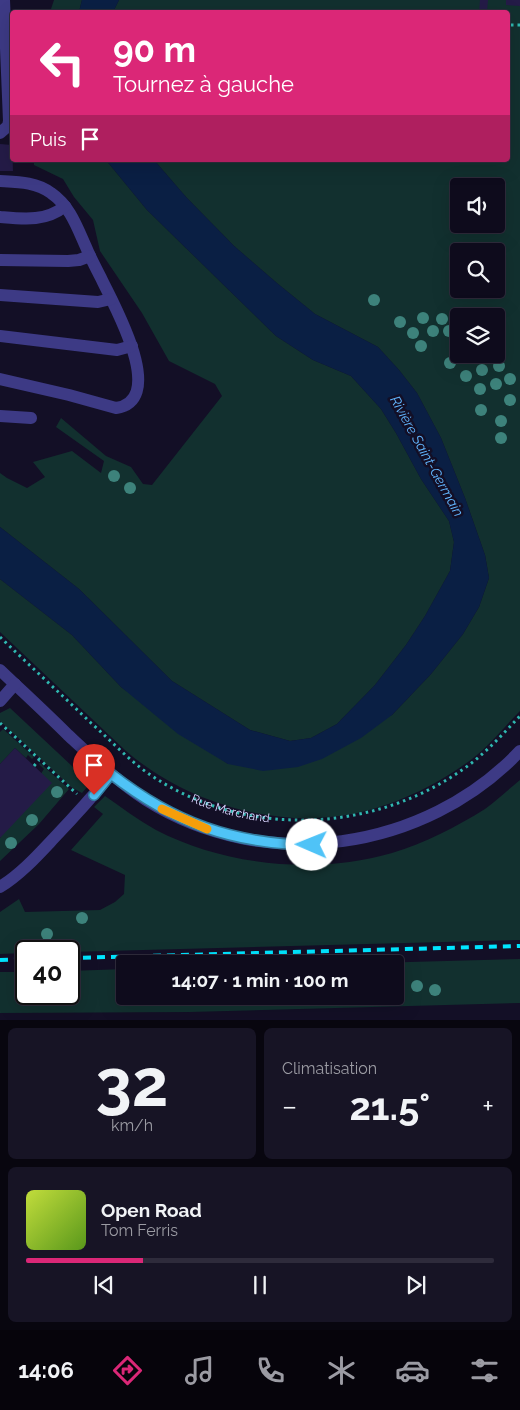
<!DOCTYPE html>
<html lang="fr">
<meta charset="utf-8">
<style>
body{margin:0;font-family:Raleway,sans-serif;background:#171425;color:#f1f3f6;height:100vh;display:flex;flex-direction:column;font-size:19px;white-space:nowrap}
*{box-sizing:border-box;margin:0}
p{font-size:16px;color:#9b9ba3}
.icon{flex:none;width:28px;height:28px;fill:none;stroke:currentColor;stroke-width:2;stroke-linecap:round;stroke-linejoin:round}
.map{position:relative;height:1020px;overflow:hidden}
.panel{display:flex;flex-direction:column;gap:8px;padding:8px;background:#08060f;flex:1}
.panel>*{flex:none}
.hud{position:absolute;left:10px;top:10px;width:500px;height:152px;border-radius:5px;box-shadow:0 5px 20px #0002,0 0 0 1px #2e2b3b;background:#db2777;color:#fff;overflow:hidden}
.fabs{position:absolute;left:450px;top:178px;display:grid;gap:10px}
.fabs a{display:grid;place-items:center;width:55px;height:55px;border-radius:5px;background:#0e0b1c;box-shadow:0 5px 20px #0002,0 0 0 1px #2e2b3b;font-size:25px}
.speed{position:absolute;left:15px;top:940px;display:flex;gap:10px;font-size:25px;font-weight:700;text-align:center}
.speed>*{display:grid;place-content:center;width:65px;height:65px;border-radius:50%;background:#0e0b1c;box-shadow:0 5px 20px #0002,0 0 0 1px #2e2b3b;line-height:1}
.speed .limit{border:2px solid #111;border-radius:8px;background:#fff;color:#111}
.pin{position:absolute;display:grid;place-items:center;width:42px;height:42px;color:#fff;margin:-51px -21px;border-radius:50% 50% 50% 0;rotate:-45deg;box-shadow:0 0 5px #0007}
.pin .icon{rotate:45deg}
.me{position:absolute;width:55px;margin:-28px;rotate:271deg;stroke-linejoin:round;filter:drop-shadow(0 0 4px #0008)}
.turn{display:flex;align-items:center;gap:18px;height:105px;padding:0 20px;font-size:22px}
.turn .icon{width:65px;height:65px;stroke-width:2.5}
.turn b{display:block;font-size:35px;line-height:42px}
.then{display:flex;align-items:center;height:48px;padding:0 20px;background:#0003;gap:10px;font-size:19px}
.big{font-size:38px;font-weight:700;line-height:1.1}
.panel .widget{flex:1;display:flex;flex-direction:column;justify-content:center;gap:8px;min-width:0;padding:0 18px;border-radius:8px;background:#171425}
.panel .dial{align-items:center;gap:0}
.dial b{font-size:65px;line-height:1}
.song{display:flex;align-items:center;gap:15px}
.cover{width:60px;height:60px;border-radius:8px;background:linear-gradient(135deg,hsl(70 70% 55%),hsl(90 70% 35%))}
.played{height:5px;border-radius:2px;background:linear-gradient(90deg,#db2777 25%,#2e2b3b 25%)}
.keys{display:flex;justify-content:space-around;direction:ltr}
.heat{display:flex;justify-content:space-between;align-items:center;font-size:28px;direction:ltr}
.panel .tiles{flex:1;display:grid;gap:8px;grid-template-columns:1fr 1fr}
.widget:last-child{grid-column:span 2}
.trip{position:absolute;left:116px;top:955px;width:288px;height:50px;border-radius:5px;background:#0e0b1c;box-shadow:0 5px 20px #0002,0 0 0 1px #2e2b3b;font-weight:700;line-height:50px;text-align:center}
.menu{display:flex;height:80px;justify-content:space-around;align-items:center;background:#06040b;color:#9b9ba3}
.menu .icon{width:35px;height:35px}
.menu .current{color:#db2777}
.menu b{font-size:22px;color:#f1f3f6}
.map>svg:first-child{display:block}
.green{fill:#12302f;fill-rule:evenodd}
.water{fill:#0a1f44}
.building{fill:#241b47}
.lines{fill:none;stroke-linecap:round;stroke-linejoin:round}
.path{stroke:#2fb8b0;stroke-width:3;stroke-dasharray:2.5 4;stroke-linecap:butt}
.minor{stroke:#3d3a85;stroke-width:12}
.rail{stroke:#00e5ff;stroke-width:4;stroke-dasharray:8 6;stroke-linecap:butt}
.tree{fill:#3d827b}
.route-casing{stroke:#337fa1;stroke-width:12}
.route{stroke:#4fc3f7;stroke-width:9}
.slow{stroke:#f59e0b;stroke-width:9}
.labels{text-anchor:middle;dominant-baseline:central;stroke-width:5;stroke-linejoin:round;paint-order:stroke}
.street-label{font-size:12px;fill:#d9d4ff;stroke:#130f26}
.water-label{font-size:14px;font-style:italic;fill:#62b6ff;stroke:#130f26}
</style>
<div class="map">
<svg width="520" height="1020" viewBox="0 0 520 1020">
<rect width="100%" height="100%" fill="#130f26"/>
<g class="green">
<polygon points="54,0 82,0 79,12 50,12"/>
<path d="M119,0H520V711C504,727 490,745 472,759C437,785 394,806 352,814C274,829 185,802 126,751L0,632V579L72,635L121,687L228,764L392,715L431,674L463,634L479,607L489,578L485,555L465,498L441,438L417,393L399,370L378,347L315,314L278,284L234,246L186,197L154,160H508V12H113ZM459,186H496V224H459ZM459,251H496V289H459ZM459,316H496V354H459Z"/>
<polygon points="34,160 106,160 147,210 276,336 313,360 351,376 381,409 396,433 421,479 449,521 454,542 450,571 425,616 406,645 375,685 337,724 311,738 290,741 250,730 172,681 79,589 0,527 0,473 7,478 27,488 45,477 33,462 72,451 101,473 104,461 56,427 61,418 106,456 131,467 143,484 152,485 222,396 215,384 169,361 142,313 100,251 93,220 74,197 63,179 34,165"/>
<polygon points="10,708 89,782 88,786 82,793 71,787 0,721 0,713"/>
<polygon points="3,729 34,757 32,759 28,755 26,758 15,748 0,764 0,732"/>
<polygon points="40,763 69,789 39,824 0,861 0,838 44,769 39,764"/>
<path d="M520,780V940L69,952L26,951V953L0,954V912L19,899L25,912L100,910L115,902L124,894L125,875L71,850L103,814L94,807L105,796C121,807 138,820 156,830C226,866 316,875 392,853C425,843 456,827 485,809C497,800 509,789 520,780Z"/>
<polygon points="520,959 520,1003 190,1012 0,1013 0,972 26,972 26,994 69,994 69,971 125,969 125,996 395,996 395,964 337,964"/>
</g>
<g class="water">
<polygon points="82,0 119,0 113,12 79,12"/>
<polygon points="106,160 154,160 186,197 234,246 278,284 315,314 378,347 399,370 417,393 441,438 465,498 485,555 489,578 479,607 463,634 431,674 392,715 361,738 322,759 298,767 263,771 228,764 178,734 121,687 72,635 0,579 0,527 79,589 172,681 250,730 290,741 311,738 337,724 375,685 406,645 425,616 450,571 454,542 449,521 421,479 396,433 381,409 351,376 313,360 276,336 147,210"/>
</g>
<g class="building">
<polygon points="480,0 488,0 487,12 479,12"/>
<polygon points="506,0 520,0 520,6 506,5"/>
<polygon points="0,144 12,145 13,171 0,171"/>
<polygon points="15,748 52,783 0,838 0,764"/>
</g>
<g class="lines">
<g class="path">
<polyline points="511,25 520,25"/>
<path id="s1" d="M0,637C30,666 61,694 91,723C108,738 124,755 142,769C236,838 367,836 462,770C484,755 502,735 520,716"/>
<polyline points="0,723 77,794"/>
<polyline points="34,766 39,760"/>
</g>
<g class="minor">
<polyline points="0,133 8,126 9,121 4,0"/>
<path d="M0,181C18,182 36,182 51,193C70,206 77,227 86,247C90,257 96,268 101,278C112,302 169,400 116,408L69,395L0,379"/>
<path d="M0,217C23,219 46,222 65,206"/>
<polyline points="0,260 68,261 79,260 90,256"/>
<polyline points="0,295 98,302 111,299"/>
<polyline points="0,336 117,350 132,346"/>
<polyline points="0,416 31,418"/>
<path d="M0,670C23,692 46,713 68,735C93,758 118,782 146,800C265,875 425,851 520,751"/>
<polyline points="0,701 15,684"/>
<path d="M0,887C21,874 38,855 54,838C74,817 93,796 111,774"/>
</g>
<g class="rail">
<polyline points="69,958 520,946"/>
<polyline points="0,960 26,959"/>
</g>
</g>
<g class="tree">
<circle cx="374" cy="300" r="6"/>
<circle cx="423" cy="318" r="6"/>
<circle cx="442" cy="319" r="6"/>
<circle cx="400" cy="322" r="6"/>
<circle cx="433" cy="331" r="6"/>
<circle cx="449" cy="331" r="6"/>
<circle cx="413" cy="333" r="6"/>
<circle cx="421" cy="346" r="6"/>
<circle cx="450" cy="363" r="6"/>
<circle cx="499" cy="366" r="6"/>
<circle cx="482" cy="370" r="6"/>
<circle cx="466" cy="376" r="6"/>
<circle cx="510" cy="379" r="6"/>
<circle cx="496" cy="384" r="6"/>
<circle cx="480" cy="389" r="6"/>
<circle cx="510" cy="400" r="6"/>
<circle cx="481" cy="410" r="6"/>
<circle cx="501" cy="421" r="6"/>
<circle cx="501" cy="438" r="6"/>
<circle cx="114" cy="476" r="6"/>
<circle cx="130" cy="488" r="6"/>
<circle cx="57" cy="792" r="6"/>
<circle cx="32" cy="820" r="6"/>
<circle cx="11" cy="843" r="6"/>
<circle cx="82" cy="918" r="6"/>
<circle cx="47" cy="934" r="6"/>
<circle cx="417" cy="986" r="6"/>
<circle cx="435" cy="990" r="6"/>
</g>
<g class="lines">
<defs>
<path id="route" d="M94,795L111,774C174,823 233,844 312,845"/>
</defs>
<use href="#route" class="route-casing"/>
<use href="#route" class="route"/>
<polyline class="slow" points="162,809 207,829"/>
</g>
<g class="labels">
<g class="street-label">
<text stroke="none"><textPath href="#s1" startOffset="292">Rue Marchand</textPath></text>
</g>
<g class="water-label">
<text transform="translate(427 456) rotate(61)">Rivière Saint-Germain</text>
</g>
</g>
</svg>
<div class="fabs">
<a><svg class="icon" aria-label="sound" viewBox="0 0 24 24"><path d="M4 9h4l5-4v14l-5-4H4zM17 9q2 3 0 6"/></svg></a>
<a><svg class="icon" aria-label="search" viewBox="0 0 24 24"><circle cx="10" cy="10" r="6"/><path d="M15 15l6 6"/></svg></a>
<a><svg class="icon" aria-label="layers" viewBox="0 0 24 24"><path d="M12 4l9 5-9 5-9-5zM3 14l9 5 9-5"/></svg></a>
</div>
<div class="speed"><div class="limit">40</div></div>
<div class="pin" style="left:94px;top:795px;background:#d93025"><svg class="icon" aria-label="arrive" viewBox="0 0 24 24"><path d="M6 21V4h12l-3 4 3 4H6"/></svg></div>
<svg class="me" style="left:312px;top:845px" viewBox="-20 -20 40 40"><circle r="19" fill="#fff"/><path d="M0-13L10 11 0 6-10 11z" fill="#4fc3f7"/></svg>
<div class="trip">14:07 · 1 min · 100 m</div>
<div class="hud">
<div class="turn"><svg class="icon" aria-label="left" viewBox="0 0 24 24"><path d="M17 20v-9H6M10 6l-5 5 5 5"/></svg><div><b>90 m</b>Tournez à gauche</div></div>
<div class="then">Puis<svg class="icon" aria-label="arrive" viewBox="0 0 24 24"><path d="M6 21V4h12l-3 4 3 4H6"/></svg></div>
</div>
</div>
<section class="panel">
<div class="tiles">
<div class="widget dial"><b>32</b><p>km/h</p></div>
<div class="widget"><p>Climatisation</p>
<div class="heat"><a>−</a><b class="big">21.5°</b><a>+</a></div>
</div>
<div class="widget">
<div class="song"><i class="cover"></i><div><b>Open Road</b><p>Tom Ferris</p></div></div>
<div class="played"></div>
<div class="keys"><svg class="icon" aria-label="previous" viewBox="0 0 24 24"><path d="M18 5L8 12l10 7zM5 5v14"/></svg><svg class="icon" aria-label="pause" viewBox="0 0 24 24"><path d="M8 5v14M16 5v14"/></svg><svg class="icon" aria-label="next" viewBox="0 0 24 24"><path d="M6 5l10 7-10 7zM19 5v14"/></svg></div>
</div>
</div>
</section>
<nav class="menu">
<b>14:06</b>
<svg class="icon current" aria-label="directions" viewBox="0 0 24 24"><path d="M12 3l9 9-9 9-9-9zM9 14v-3h6M13 9l2 2-2 2"/></svg>
<svg class="icon" aria-label="music" viewBox="0 0 24 24"><path d="M9 18V5l10-2v13"/><circle cx="6" cy="18" r="3"/><circle cx="16" cy="16" r="3"/></svg>
<svg class="icon" aria-label="phone" viewBox="0 0 24 24"><path d="M5 4h4l2 5-3 2q2 4 5 5l2-3 5 2v4C11 20 4 13 5 4z"/></svg>
<svg class="icon" aria-label="climate" viewBox="0 0 24 24"><path d="M12 3v18M4 7l16 10M4 17L20 7"/></svg>
<svg class="icon" aria-label="car" viewBox="0 0 24 24"><path d="M5 17H2v-5l4-1 3-4h7l3 4 3 1v5h-3M9 17h6M6 11h13"/><circle cx="7" cy="17" r="2"/><circle cx="17" cy="17" r="2"/></svg>
<svg class="icon" aria-label="filters" viewBox="0 0 24 24"><path d="M4 7h16M4 17h16"/><circle cx="9" cy="7" r="2"/><circle cx="15" cy="17" r="2"/></svg>
</nav>
